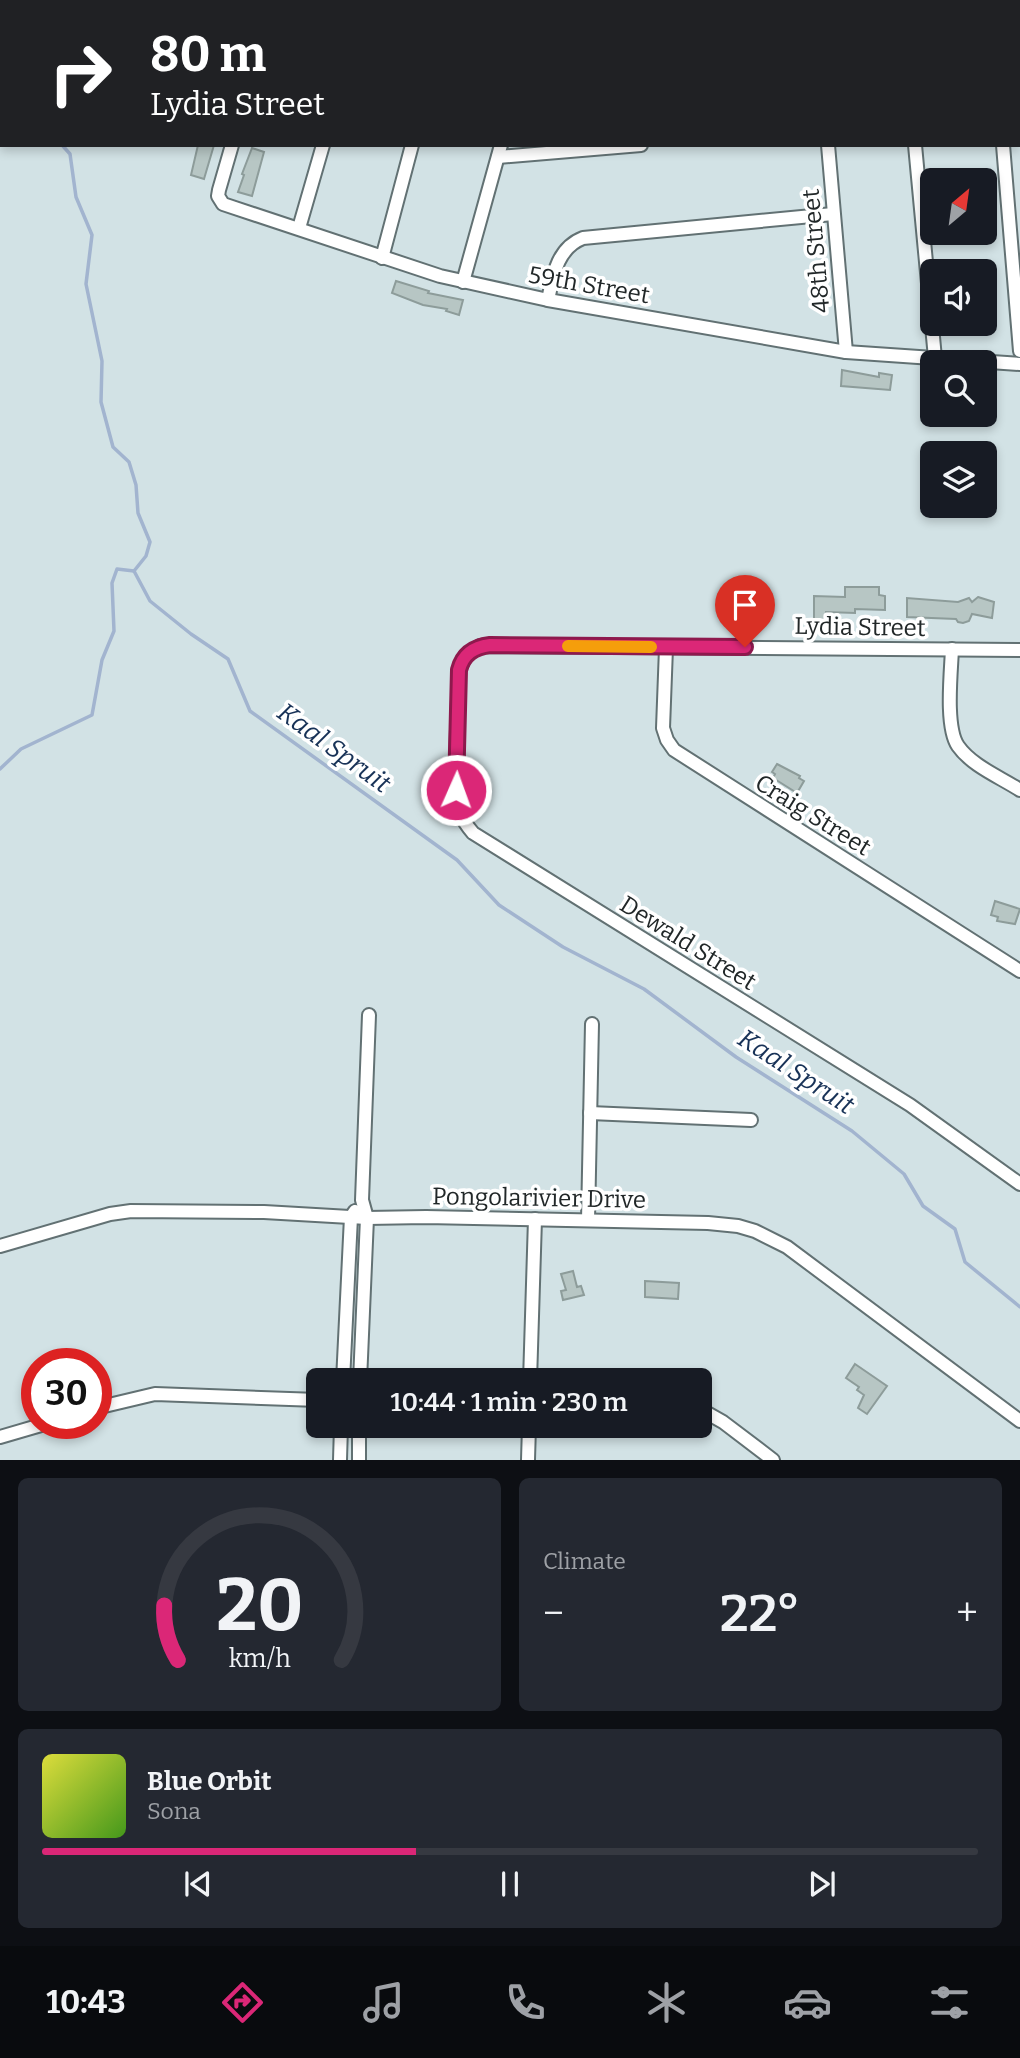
<!DOCTYPE html>
<meta charset="utf-8">
<style>
body{margin:0;font-family:Bitter,serif;background:#242831;color:#f1f3f6;height:100vh;display:flex;flex-direction:column;font-size:26px;white-space:nowrap}
*{box-sizing:border-box;margin:0}
p{font-size:23px;color:#9ea1a6}
.icon{flex:none;width:38px;height:38px;fill:none;stroke:currentColor;stroke-width:2;stroke-linecap:round;stroke-linejoin:round}
.map{position:relative;height:1460px;overflow:hidden}
.panel{display:flex;flex-direction:column;gap:18px;padding:18px;background:#0d0f14;flex:1}
.panel>*{flex:none}
.guide{position:absolute;left:0px;top:0px;width:1020px;height:147px;box-shadow:0 4px 10px #0003;background:#202124;color:#fff;overflow:hidden}
.needle{width:46px;rotate:29deg}
.fabs{position:absolute;left:920px;top:168px;display:grid;gap:14px}
.fabs a{display:grid;place-items:center;width:77px;height:77px;border-radius:10px;background:#171b24;box-shadow:0 4px 10px #0003;font-size:35px}
.speed{position:absolute;left:21px;top:1348px;display:flex;gap:14px;font-size:35px;font-weight:700;text-align:center}
.speed>*{display:grid;place-content:center;width:91px;height:91px;border-radius:50%;background:#171b24;box-shadow:0 4px 10px #0003;line-height:1}
.speed .limit{border:10px solid #d22;background:#fff;color:#111}
.pin{position:absolute;display:grid;place-items:center;width:60px;height:60px;color:#fff;margin:-72px -30px;border-radius:50% 50% 50% 0;rotate:-45deg;box-shadow:0 0 7px #0007}
.pin .icon{rotate:45deg}
.me{position:absolute;width:77px;margin:-38px;rotate:2deg;stroke-linejoin:round;filter:drop-shadow(0 0 5px #0008)}
.turn{display:flex;align-items:center;gap:24px;height:147px;padding:0 35px;font-size:32px}
.turn .icon{width:91px;height:91px;stroke-width:2.5}
.turn b{display:block;font-size:49px;line-height:60px}
.big{font-size:52px;font-weight:600;line-height:1.1}
.panel .tile{flex:1;display:flex;flex-direction:column;justify-content:center;gap:10px;min-width:0;padding:0 24px;border-radius:10px;background:#242831}
.panel .dial{align-items:center;gap:0}
.dial svg{height:182px;overflow:visible;fill:none;stroke:#363941;stroke-width:7;stroke-linecap:round;text-anchor:middle}
.dial text{fill:#f1f3f6;stroke:none}
.song{display:flex;align-items:center;gap:21px}
.cover{width:84px;height:84px;border-radius:10px;background:linear-gradient(135deg,hsl(60 70% 55%),hsl(100 70% 35%))}
.played{height:7px;border-radius:4px;background:linear-gradient(90deg,#db2777 40%,#363941 40%)}
.keys{display:flex;justify-content:space-around;direction:ltr}
.heat{display:flex;justify-content:space-between;align-items:center;font-size:38px;direction:ltr}
.panel .tiles{flex:1;display:grid;gap:18px;grid-template-columns:1fr 1fr}
.tile:last-child{grid-column:span 2}
.trip{position:absolute;left:306px;top:1368px;width:406px;height:70px;border-radius:10px;background:#171b24;box-shadow:0 4px 10px #0003;font-weight:600;line-height:70px;text-align:center}
.dock{display:flex;height:112px;justify-content:space-around;align-items:center;background:#090b0e;color:#9ea1a6}
.dock .icon{width:49px;height:49px}
.dock .on{color:#db2777}
.dock b{font-size:32px;color:#f1f3f6}
.map>svg:first-child{display:block}
.lines{fill:none;stroke-linecap:round;stroke-linejoin:round}
.stream{stroke:#a2b4cf;stroke-width:3.5}
.building{fill:#b7c6c4;stroke:#8d9c9a;stroke-width:2}
.minor-casing{stroke:#627173;stroke-width:16}
.minor{stroke:#fff;stroke-width:12}
.route-casing{stroke:#8e194d;stroke-width:18}
.route{stroke:#db2777;stroke-width:12}
.slow{stroke:#f59e0b;stroke-width:12}
.labels{text-anchor:middle;dominant-baseline:central;stroke-width:7;stroke-linejoin:round;paint-order:stroke}
.street-label{font-size:24px;fill:#212728;stroke:#fff}
.water-label{font-size:26px;font-style:italic;fill:#183257;stroke:#fff}
</style>
<div class="map">
<svg width="1020" height="1460" viewBox="0 0 1020 1460">
<rect width="100%" height="100%" fill="#d2e2e5"/>
<g class="lines">
<g class="stream">
<polyline points="38,2 38,0"/>
<polyline points="62,145 70,154 76,197 92,235 86,284 102,361 101,402 113,447 129,462 136,485 138,513 150,542 146,556 134,571"/>
<polyline points="134,571 150,601 191,634 228,659 250,711 457,860 499,905 563,947 644,989 736,1057 852,1131 904,1174 923,1206 955,1229 965,1262 1020,1307"/>
<polyline points="0,769 21,749 92,715 102,660 114,631 112,583 117,569 134,571"/>
</g>
</g>
<g class="building">
<polygon points="198,145 214,145 204,179 191,175"/>
<polygon points="252,148 264,152 252,196 238,192 244,175 242,174"/>
<polygon points="396,281 429,291 428,293 463,300 459,315 446,311 447,309 423,305 392,293"/>
<polygon points="842,370 879,377 879,373 892,375 890,390 841,386"/>
<polygon points="845,587 879,587 879,595 885,596 885,610 855,609 855,613 826,612 825,625 814,624 814,596 845,597"/>
<polygon points="978,597 994,602 992,618 972,614 969,621 963,623 958,622 956,619 907,617 907,598 958,602 969,598 972,602"/>
<polygon points="777,764 800,776 799,778 804,781 797,793 773,778 775,774 772,772"/>
<polygon points="995,901 1020,909 1015,924 997,921 998,917 991,915"/>
<polygon points="573,1271 577,1287 581,1286 584,1295 563,1300 561,1291 566,1290 561,1274"/>
<polygon points="645,1281 679,1283 678,1299 645,1297"/>
<polygon points="855,1364 887,1386 867,1414 858,1408 864,1395 857,1390 859,1387 846,1378"/>
</g>
<g class="lines">
<defs>
<g id="minor">
<polyline points="237,0 238,2"/>
<polyline points="412,0 412,2"/>
<polyline points="816,0 816,2"/>
<polyline points="344,2 350,0"/>
<polyline points="498,2 498,0"/>
<polyline points="1018,20 1020,20"/>
<polyline points="232,145 219,190 218,196 223,204 440,276 548,300 846,352 1020,364"/>
<polyline points="828,145 846,352"/>
<polyline points="915,145 935,358"/>
<polyline points="1003,145 1020,351"/>
<polyline points="498,157 641,145"/>
<polyline points="299,228 323,145"/>
<polyline points="382,258 412,145"/>
<polyline points="463,282 501,145"/>
<path d="M548,300C553,276 557,248 583,238L833,214"/>
<polyline points="666,648 663,728 667,740 674,750 1020,971"/>
<path d="M952,649C951,673 945,727 958,746C972,766 1000,777 1020,790"/>
<path d="M1020,650L480,646L466,655L459,670L455,790C457,809 461,819 473,833L910,1105L1020,1184"/>
<polyline points="590,1113 751,1120"/>
<polyline points="588,1220 592,1024"/>
<polyline points="0,1246 110,1214 131,1211 264,1212 367,1218 426,1217 708,1223 738,1226 755,1231 787,1247 1020,1421"/>
<polyline points="343,1381 351,1217 355,1211"/>
<polyline points="360,1381 367,1218 362,1200 369,1015"/>
<polyline points="530,1381 535,1219"/>
<polyline points="96,1408 155,1394 318,1400"/>
<polyline points="700,1409 723,1422 773,1460"/>
<polyline points="0,1437 48,1423"/>
<polyline points="340,1460 341,1426"/>
<polyline points="359,1460 359,1426"/>
<polyline points="528,1460 529,1426"/>
</g>
</defs>
<use href="#minor" class="minor-casing"/>
<use href="#minor" class="minor"/>
</g>
<g class="lines">
<defs>
<path id="route" d="M456,790L459,670C463,654 474,647 490,645L745,647"/>
</defs>
<use href="#route" class="route-casing"/>
<use href="#route" class="route"/>
<polyline class="slow" points="568,646 651,647"/>
</g>
<g class="labels">
<g class="street-label">
<text transform="translate(816 251) rotate(-95)">48th Street</text>
<text transform="translate(589 285) rotate(10)">59th Street</text>
<text transform="translate(860 627) rotate(1)">Lydia Street</text>
<text transform="translate(813 815) rotate(32)">Craig Street</text>
<text transform="translate(688 943) rotate(32)">Dewald Street</text>
<text transform="translate(539 1198) rotate(1)">Pongolarivier Drive</text>
</g>
<g class="water-label">
<text transform="translate(334 748) rotate(36)">Kaal Spruit</text>
<text transform="translate(796 1072) rotate(33)">Kaal Spruit</text>
</g>
</g>
</svg>
<div class="fabs">
<a><svg class="needle" viewBox="-14 -14 28 28"><path d="M0-13l5 13h-10z" fill="#e53935"/><path d="M0 13l5-13h-10z" fill="#9ea1a6"/></svg></a>
<a><svg class="icon" aria-label="sound" viewBox="0 0 24 24"><path d="M4 9h4l5-4v14l-5-4H4zM17 9q2 3 0 6"/></svg></a>
<a><svg class="icon" aria-label="search" viewBox="0 0 24 24"><circle cx="10" cy="10" r="6"/><path d="M15 15l6 6"/></svg></a>
<a><svg class="icon" aria-label="layers" viewBox="0 0 24 24"><path d="M12 4l9 5-9 5-9-5zM3 14l9 5 9-5"/></svg></a>
</div>
<div class="speed"><div class="limit">30</div></div>
<div class="pin" style="left:745px;top:647px;background:#d93025"><svg class="icon" aria-label="arrive" viewBox="0 0 24 24"><path d="M6 21V4h12l-3 4 3 4H6"/></svg></div>
<svg class="me" style="left:456px;top:790px" viewBox="-20 -20 40 40"><circle r="17" fill="#db2777" stroke="#fff" stroke-width="3"/><path d="M0-11L8 9 0 5-8 9z" fill="#fff"/></svg>
<div class="trip">10:44 · 1 min · 230 m</div>
<div class="guide">
<div class="turn"><svg class="icon" aria-label="right" viewBox="0 0 24 24"><path d="M7 20v-9h11M14 6l5 5-5 5"/></svg><div><b>80 m</b>Lydia Street</div></div>
</div>
</div>
<section class="panel">
<div class="tiles">
<div class="tile dial"><svg viewBox="0 0 100 80">
<path d="M14 69A42 42 0 1 1 86 69"/>
<path d="M14 69A42 42 0 0 1 8 45" stroke="#db2777"/>
<text x="50" y="56" font-size="32" font-weight="700">20</text>
<text x="50" y="72" font-size="11">km/h</text>
</svg></div>
<div class="tile"><p>Climate</p>
<div class="heat"><a>−</a><b class="big">22°</b><a>+</a></div>
</div>
<div class="tile">
<div class="song"><i class="cover"></i><div><b>Blue Orbit</b><p>Sona</p></div></div>
<div class="played"></div>
<div class="keys"><svg class="icon" aria-label="previous" viewBox="0 0 24 24"><path d="M18 5L8 12l10 7zM5 5v14"/></svg><svg class="icon" aria-label="pause" viewBox="0 0 24 24"><path d="M8 5v14M16 5v14"/></svg><svg class="icon" aria-label="next" viewBox="0 0 24 24"><path d="M6 5l10 7-10 7zM19 5v14"/></svg></div>
</div>
</div>
</section>
<nav class="dock">
<b>10:43</b>
<svg class="icon on" aria-label="directions" viewBox="0 0 24 24"><path d="M12 3l9 9-9 9-9-9zM9 14v-3h6M13 9l2 2-2 2"/></svg>
<svg class="icon" aria-label="music" viewBox="0 0 24 24"><path d="M9 18V5l10-2v13"/><circle cx="6" cy="18" r="3"/><circle cx="16" cy="16" r="3"/></svg>
<svg class="icon" aria-label="phone" viewBox="0 0 24 24"><path d="M5 4h4l2 5-3 2q2 4 5 5l2-3 5 2v4C11 20 4 13 5 4z"/></svg>
<svg class="icon" aria-label="climate" viewBox="0 0 24 24"><path d="M12 3v18M4 7l16 10M4 17L20 7"/></svg>
<svg class="icon" aria-label="car" viewBox="0 0 24 24"><path d="M5 17H2v-5l4-1 3-4h7l3 4 3 1v5h-3M9 17h6M6 11h13"/><circle cx="7" cy="17" r="2"/><circle cx="17" cy="17" r="2"/></svg>
<svg class="icon" aria-label="filters" viewBox="0 0 24 24"><path d="M4 7h16M4 17h16"/><circle cx="9" cy="7" r="2"/><circle cx="15" cy="17" r="2"/></svg>
</nav>
